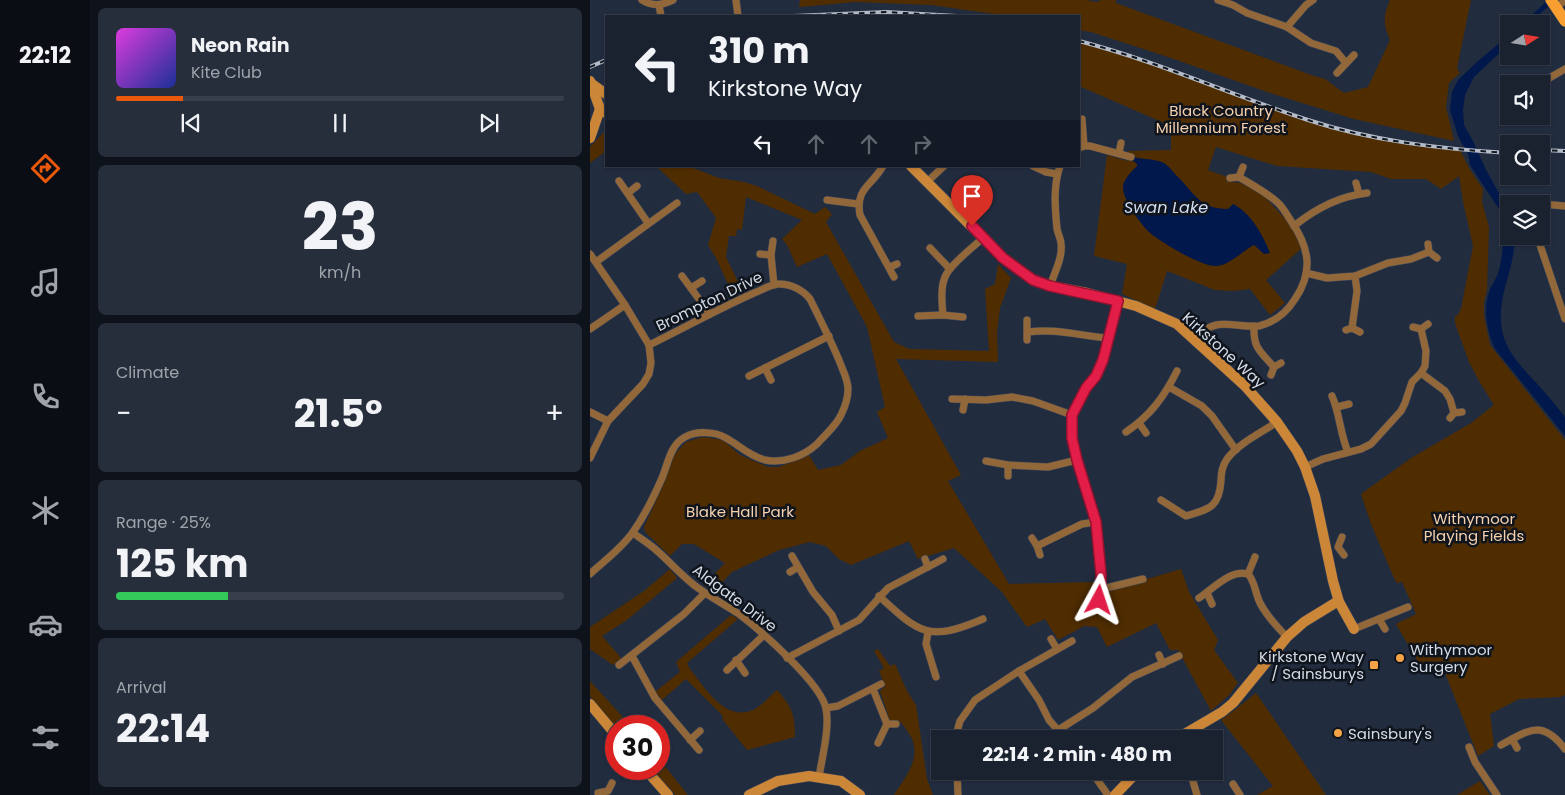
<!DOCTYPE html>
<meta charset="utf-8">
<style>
body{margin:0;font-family:Poppins,sans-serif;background:#272e3b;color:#f1f3f6;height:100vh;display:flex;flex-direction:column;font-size:19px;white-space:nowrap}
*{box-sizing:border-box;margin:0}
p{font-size:16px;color:#9fa3aa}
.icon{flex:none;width:28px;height:28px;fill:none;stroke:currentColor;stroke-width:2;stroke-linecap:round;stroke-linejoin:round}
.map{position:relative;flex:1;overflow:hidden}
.side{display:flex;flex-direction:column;gap:8px;padding:8px;background:#0e121a;width:500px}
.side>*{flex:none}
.guide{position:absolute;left:15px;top:15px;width:475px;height:152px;border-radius:0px;box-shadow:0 1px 4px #0004,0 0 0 1px #383e4b;background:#1a212f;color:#f1f3f6;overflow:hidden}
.needle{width:32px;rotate:78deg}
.tools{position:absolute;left:910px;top:15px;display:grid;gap:10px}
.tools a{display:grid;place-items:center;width:50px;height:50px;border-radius:0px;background:#1a212f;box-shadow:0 1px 4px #0004,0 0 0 1px #383e4b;font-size:25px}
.speed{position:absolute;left:15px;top:715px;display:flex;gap:10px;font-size:25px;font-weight:700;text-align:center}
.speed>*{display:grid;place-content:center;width:65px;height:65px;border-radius:50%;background:#1a212f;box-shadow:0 1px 4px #0004,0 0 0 1px #383e4b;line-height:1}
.speed .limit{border:8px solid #d22;background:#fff;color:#111}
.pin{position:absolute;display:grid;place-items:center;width:42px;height:42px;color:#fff;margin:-51px -21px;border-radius:50% 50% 50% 0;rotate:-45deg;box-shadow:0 0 5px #0007}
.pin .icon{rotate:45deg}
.me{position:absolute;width:55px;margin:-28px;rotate:5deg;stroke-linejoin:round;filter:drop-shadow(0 0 4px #0008)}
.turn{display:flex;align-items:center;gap:18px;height:105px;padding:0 20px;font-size:22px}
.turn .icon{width:65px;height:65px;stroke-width:2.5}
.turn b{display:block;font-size:35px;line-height:42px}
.lanes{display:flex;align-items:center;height:48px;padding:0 20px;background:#0003;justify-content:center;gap:25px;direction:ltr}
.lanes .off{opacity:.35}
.big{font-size:38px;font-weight:700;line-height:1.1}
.side .card{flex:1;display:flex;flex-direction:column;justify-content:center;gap:8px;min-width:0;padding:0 18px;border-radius:8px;background:#272e3b}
.side .dial{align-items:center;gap:0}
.dial b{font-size:65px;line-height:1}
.song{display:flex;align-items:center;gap:15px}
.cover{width:60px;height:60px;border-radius:8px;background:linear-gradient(135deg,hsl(300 70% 55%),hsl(230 70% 35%))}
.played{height:5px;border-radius:2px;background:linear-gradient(90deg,#ea580c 15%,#383e4b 15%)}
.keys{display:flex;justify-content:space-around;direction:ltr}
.heat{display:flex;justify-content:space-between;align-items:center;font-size:28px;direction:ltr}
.charge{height:8px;border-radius:4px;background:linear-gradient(90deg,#34c759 25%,#383e4b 0)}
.trip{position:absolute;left:341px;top:730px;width:292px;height:50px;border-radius:0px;background:#1a212f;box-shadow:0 1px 4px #0004,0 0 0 1px #383e4b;font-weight:700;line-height:50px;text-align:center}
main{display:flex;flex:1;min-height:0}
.tabs{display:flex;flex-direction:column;width:90px;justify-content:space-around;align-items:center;background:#0a0d13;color:#9fa3aa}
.tabs .icon{width:35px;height:35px}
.tabs .active{color:#ea580c}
.tabs b{font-size:22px;color:#f1f3f6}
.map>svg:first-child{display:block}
.green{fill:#502d00}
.water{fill:#00184b}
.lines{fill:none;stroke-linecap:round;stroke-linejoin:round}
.street-casing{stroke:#3e485a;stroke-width:8}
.secondary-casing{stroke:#3e485a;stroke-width:11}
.primary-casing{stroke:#3e485a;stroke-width:12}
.street{stroke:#926739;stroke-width:7}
.secondary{stroke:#cc8638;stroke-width:10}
.primary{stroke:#f99e30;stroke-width:11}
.rail-casing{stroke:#b5bcc9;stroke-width:4}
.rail{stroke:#10151d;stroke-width:2;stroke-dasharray:5.5;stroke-linecap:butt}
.route-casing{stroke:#92132f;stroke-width:12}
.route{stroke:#e11d48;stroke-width:9}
.poi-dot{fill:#f5a346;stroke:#10151d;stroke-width:2}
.labels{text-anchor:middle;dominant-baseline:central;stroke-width:5;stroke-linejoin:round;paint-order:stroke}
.park-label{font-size:15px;fill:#f5d1ae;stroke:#10151d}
.street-label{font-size:15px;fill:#d4dbe7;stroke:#10151d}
.poi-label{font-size:15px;fill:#d4dbe7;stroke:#10151d;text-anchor:start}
.water-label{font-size:16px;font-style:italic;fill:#d3dff4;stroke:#10151d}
</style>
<main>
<nav class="tabs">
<b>22:12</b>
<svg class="icon active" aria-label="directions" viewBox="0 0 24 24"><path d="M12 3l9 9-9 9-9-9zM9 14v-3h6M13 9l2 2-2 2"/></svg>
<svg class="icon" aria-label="music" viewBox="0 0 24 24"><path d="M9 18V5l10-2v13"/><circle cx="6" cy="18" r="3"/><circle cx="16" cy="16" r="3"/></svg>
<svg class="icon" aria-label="phone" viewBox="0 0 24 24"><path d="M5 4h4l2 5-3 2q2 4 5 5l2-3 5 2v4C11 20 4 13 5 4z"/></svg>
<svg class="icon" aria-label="climate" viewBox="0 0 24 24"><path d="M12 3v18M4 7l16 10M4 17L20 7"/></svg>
<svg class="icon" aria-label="car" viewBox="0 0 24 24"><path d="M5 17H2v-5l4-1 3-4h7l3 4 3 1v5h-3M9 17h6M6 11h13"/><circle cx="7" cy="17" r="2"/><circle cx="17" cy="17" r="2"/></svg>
<svg class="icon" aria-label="filters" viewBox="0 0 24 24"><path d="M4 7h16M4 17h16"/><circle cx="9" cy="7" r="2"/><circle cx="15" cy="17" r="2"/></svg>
</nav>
<section class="side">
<div class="card">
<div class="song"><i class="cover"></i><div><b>Neon Rain</b><p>Kite Club</p></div></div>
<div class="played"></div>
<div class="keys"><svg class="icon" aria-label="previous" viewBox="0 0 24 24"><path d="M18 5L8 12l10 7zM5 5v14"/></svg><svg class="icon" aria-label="pause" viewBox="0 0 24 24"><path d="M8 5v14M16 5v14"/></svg><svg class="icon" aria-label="next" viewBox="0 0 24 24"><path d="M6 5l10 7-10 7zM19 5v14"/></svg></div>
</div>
<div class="card dial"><b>23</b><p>km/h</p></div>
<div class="card"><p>Climate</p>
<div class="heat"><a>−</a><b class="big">21.5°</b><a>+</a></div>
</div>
<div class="card"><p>Range · 25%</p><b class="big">125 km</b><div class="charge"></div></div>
<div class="card"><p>Arrival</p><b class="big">22:14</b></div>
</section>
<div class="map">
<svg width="975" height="795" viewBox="0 0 975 795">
<rect width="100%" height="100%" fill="#222c3f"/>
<g class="green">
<path d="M210,0H496L507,2L511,0H526V3L721,75L735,79L754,93L778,87L800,40C793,23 793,17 800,0H881L867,68L870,73L859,83L856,107L864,141L764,119L680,93L581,58L501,32L489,30V16H418L341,5L266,2L209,7Z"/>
<path d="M489,41L538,56L734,126L780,137L870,150L880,170L893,189L892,202L899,227L897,290L894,302V316L900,345L975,440V695L971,697L929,699L900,714L904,746L888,756L855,673C848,665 840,661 830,665L806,624L826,614L812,582L807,583L804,578L781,524L771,494L821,458L881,423L904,405L889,381L879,362L865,323V316L868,315L871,309L883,246L873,201L869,176L851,189L836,179H801L781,172L687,166L626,147L618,170L640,178L643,182L651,183L674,196L700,224L712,248L676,280L695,303L680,315L660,289L643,291L625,290L577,271L565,309L532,294L537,264L504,256L517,155L537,161L541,157L538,151L581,150V126L489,86Z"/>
<polygon points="16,130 16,151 0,163 0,147"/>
<polygon points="66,166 98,166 129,178 154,182 167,186 225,214 235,207 242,214 236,222 304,342 319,349 399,351 395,289 405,284 408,264 421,278 410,308 407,333 408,362 306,359 371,475 358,481 419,584 506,582 504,602 511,603 513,592 591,569 599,592 628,640 624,650 648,683 639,695 621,711 588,650 580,650 566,623 517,647 507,627 494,626 468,640 455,619 437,627 412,592 364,548 328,559 319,541 261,565 249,559 236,546 220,542 189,550 142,572 124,591 114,585 135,563 104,544 92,544 80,556 55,532 54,527 73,486 85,454 96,442 113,437 133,440 150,455 178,467 189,467 219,455 228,470 251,465 270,451 298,438 287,412 295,407 277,327 237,254 207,267 197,245 192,239 212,220 156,197 152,230 147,229 146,236 139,236 136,257 153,292 144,297 126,258 118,245 126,218 107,192 96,194"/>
<polygon points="80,569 87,578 37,620 12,636 32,659 23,665 0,649 0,627 54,591"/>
<path d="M141,615L148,619L97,663L100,669C115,688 135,722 163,710C172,706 180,696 187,690C202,707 205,714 205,737L157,750L133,720L132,715L96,679L72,700L65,692L90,672L86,662Z"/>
<path d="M288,649L300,666L305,664L317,691L326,705L337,779L343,795H304C315,777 332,759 321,737C317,731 315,726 309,721H300L290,691L295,686L289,671L294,668L284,651Z"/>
<polygon points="0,681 41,726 26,727 0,696"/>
<polygon points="666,693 736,795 667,795 683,786 631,720 642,712"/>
<polygon points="69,759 98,795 85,795 62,769 69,769"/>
<polygon points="890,781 900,795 867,795"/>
</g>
<g class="water">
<polygon points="958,0 965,0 939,24 932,24"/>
<path d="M919,35V44L884,77L875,95L873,110L874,125L883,141L896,170L910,195L913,207L919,218V236H924C926,257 917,276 913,296C904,340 923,358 950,387C959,397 967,407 975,417V436L905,349C897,332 893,310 899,292C902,284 907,278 909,270C913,255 915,226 911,212L880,165L878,154L868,136L860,110L862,92L868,80L888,61Z"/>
<path d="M544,157C554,160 564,158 574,163C580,167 583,172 588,177C606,195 610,209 638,209L643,204C661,213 673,235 680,253L674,254L664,245C653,251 639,265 627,266C613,268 569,241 559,232C550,223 531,197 533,185C535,178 542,171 547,166V164L542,160Z"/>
</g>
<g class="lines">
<defs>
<g id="street">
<path d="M52,0C63,7 72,5 83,0"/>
<polyline points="146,0 148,16"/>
<polyline points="628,0 643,5 657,13 697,27 721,43 746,51 756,63"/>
<polyline points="69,5 71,16"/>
<polyline points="966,8 975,0"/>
<polyline points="697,27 716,5 723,0"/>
<polyline points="747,73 764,55"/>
<polyline points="951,85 961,77 975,69"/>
<polyline points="492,119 494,146"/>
<polyline points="489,148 494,146 500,146 541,157"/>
<polyline points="529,153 531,143"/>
<path d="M293,166C282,186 265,188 270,215L304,277"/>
<polyline points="443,166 456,172 467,174"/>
<polyline points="649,177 653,167"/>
<polyline points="29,181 58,223"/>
<polyline points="337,182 354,166"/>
<polyline points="766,183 769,194"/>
<polyline points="38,193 47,186"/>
<polyline points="237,200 268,204"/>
<polyline points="951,204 975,206"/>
<path d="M704,226C725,209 750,196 777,193"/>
<polyline points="947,236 975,319"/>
<polyline points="183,241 181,255 184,285"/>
<polyline points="838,244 839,252 847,258"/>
<polyline points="340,248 360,269"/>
<polyline points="0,254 35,305 59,345 61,363 59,374 53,384 18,421 0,458"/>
<polyline points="170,254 181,255"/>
<polyline points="6,262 87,203"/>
<polyline points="300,267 307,264"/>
<polyline points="716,273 737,278 765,276 798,263 821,259 839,252"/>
<polyline points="92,276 120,314"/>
<path d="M460,286C464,274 473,257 471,244C471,239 468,234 467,229C465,208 463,186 470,166"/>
<polyline points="101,288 112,281"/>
<path d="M353,315C352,303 350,286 356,275C361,264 383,247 393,238"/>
<polyline points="328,316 353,315 373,317"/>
<path d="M664,326C663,348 670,351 684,367"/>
<polyline points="823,327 831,329 838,324"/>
<polyline points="762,328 767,291 765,276"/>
<polyline points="0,329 35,305"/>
<polyline points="756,330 762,328 770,332"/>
<path d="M438,332C465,328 491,336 518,338"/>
<path d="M604,338C630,315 639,328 669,326C685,322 697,312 705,299C724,271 719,247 701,221C697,215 693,207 687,202C676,192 662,185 649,177L640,178"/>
<polyline points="437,340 437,320"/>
<polyline points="175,368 181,380"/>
<polyline points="831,373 855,391 860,399 864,413"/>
<polyline points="681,375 684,367 691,363"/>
<polyline points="159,376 239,336"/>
<polyline points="579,387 612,406 622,416 646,450"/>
<path d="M742,396C750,414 750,434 758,452"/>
<polyline points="362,399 396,400 422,397 443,401 482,415"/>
<polyline points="747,407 759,404"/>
<polyline points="373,410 375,399"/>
<polyline points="0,412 18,421"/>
<polyline points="860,418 864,413 872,412"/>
<polyline points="549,423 556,433"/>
<path d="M536,432C560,416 574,397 587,371"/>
<polyline points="396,461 418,465 458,467 487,460"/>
<polyline points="715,467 733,459 771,449 781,444 811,411 815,403 822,382 831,373 835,366 836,351 831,329"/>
<polyline points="418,476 418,465"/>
<path d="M571,500L596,516C619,509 629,508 631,481C631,473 632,466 637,459C649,443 671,433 687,422"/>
<path d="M43,533C50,538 58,543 65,549C78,560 90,574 104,585C118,596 134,604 149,614C170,630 232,684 236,709C240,727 232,758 229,777"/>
<polyline points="752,537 748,547 754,555"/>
<polyline points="442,538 447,546 450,555"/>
<polyline points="447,546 492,524 506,522"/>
<polyline points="202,556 223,592 242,615 249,631"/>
<path d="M665,557L658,574C665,581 665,593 670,603C677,616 686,626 697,637"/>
<polyline points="335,559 338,567"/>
<polyline points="200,572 208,567"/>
<path d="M0,574C14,561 32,548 43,532C53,518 65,494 72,478C78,464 80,445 95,437C106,431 124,431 136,438C149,445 159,456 175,460C193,464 214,456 227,444C235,435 246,426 251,415C255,407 258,398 258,389C258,379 252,369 249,360C240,339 230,319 220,299C213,290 201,284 189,284C181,284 172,290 164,293C128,309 94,328 59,345"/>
<polyline points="511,586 516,588 553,579"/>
<polyline points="617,593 622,604"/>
<path d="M289,596C330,634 339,642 393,619"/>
<path d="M609,598C623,589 640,569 658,574"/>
<polyline points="509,600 511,586 511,574 506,522 487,460 482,438 482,415 496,388 506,376 513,360 528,301"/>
<polyline points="789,619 795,629"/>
<polyline points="764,629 818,607"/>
<polyline points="338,632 336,644 346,677"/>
<polyline points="461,639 467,649"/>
<polyline points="569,655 573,664"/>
<polyline points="42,656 65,698 109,750"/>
<polyline points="197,658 269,620 298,588 353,559"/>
<polyline points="146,660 155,673"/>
<polyline points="29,665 94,614 115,593"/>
<polyline points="137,670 174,635"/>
<polyline points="429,671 449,700 459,720 467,729"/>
<polyline points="283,689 297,724 288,743"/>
<polyline points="236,708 248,706 291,684"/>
<polyline points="297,724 306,724"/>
<polyline points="365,739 370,721 385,700 429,671 482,641"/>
<polyline points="454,739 503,708 542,677 589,656"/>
<polyline points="922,739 927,748"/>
<polyline points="100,740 110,731"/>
<path d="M911,745C939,730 952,719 975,749"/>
<polyline points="879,747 885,762 907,795"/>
<polyline points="367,771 368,795"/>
<polyline points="501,771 518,795"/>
<polyline points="600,771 607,795"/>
<polyline points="643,784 650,795"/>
<polyline points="8,793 18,791 22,783"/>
</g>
<g id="secondary">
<polyline points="0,81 10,109 16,113"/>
<polyline points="2,84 16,94"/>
<polyline points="0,138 10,109"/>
<polyline points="321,166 413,258 443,280 460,286 497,293 546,306 587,324 655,386 687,422 707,451 715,467 725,496 743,581 749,602 764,629"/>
<polyline points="0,704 26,735"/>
<polyline points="586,739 632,712 643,703 697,637 714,622 745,603 749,602"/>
<polyline points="55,769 78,795"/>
<polyline points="159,795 188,781 219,776 251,781 270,795"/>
<polyline points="525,795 548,771"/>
</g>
<polyline id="primary" points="961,0 975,21"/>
</defs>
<use href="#street" class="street-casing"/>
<use href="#secondary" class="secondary-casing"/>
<use href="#primary" class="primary-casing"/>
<use href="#street" class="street"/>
<use href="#secondary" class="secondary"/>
<use href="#primary" class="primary"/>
<defs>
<g id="rail">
<polyline points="203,16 296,12 367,16"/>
<path d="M489,41C567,61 641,95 718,120C782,141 851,149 919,153"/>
<polyline points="0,67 16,60"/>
<polyline points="951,150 975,151"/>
</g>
</defs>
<use href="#rail" class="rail-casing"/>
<use href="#rail" class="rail"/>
</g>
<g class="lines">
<defs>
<polyline id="route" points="382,226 413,258 443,280 460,286 528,301 513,360 506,376 496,388 482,415 482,438 487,460 506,522 511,574 511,586 509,600"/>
</defs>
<use href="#route" class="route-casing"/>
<use href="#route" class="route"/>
</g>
<g class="poi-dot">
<circle cx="810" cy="658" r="5"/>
<rect x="779" y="660" width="10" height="10" rx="2.5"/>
<circle cx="748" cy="733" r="5"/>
</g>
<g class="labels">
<g class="park-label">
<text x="631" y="110">Black Country<tspan x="631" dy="17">Millennium Forest</tspan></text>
<text x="150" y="511">Blake Hall Park</text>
<text x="884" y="518">Withymoor<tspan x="884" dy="17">Playing Fields</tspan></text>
</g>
<g class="street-label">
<text transform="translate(119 301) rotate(-26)">Brompton Drive</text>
<text transform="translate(634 350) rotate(42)">Kirkstone Way</text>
<text transform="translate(145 598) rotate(37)">Aldgate Drive</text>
</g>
<g class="poi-label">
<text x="820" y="649">Withymoor<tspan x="820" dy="17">Surgery</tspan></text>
<text x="774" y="656" text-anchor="end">Kirkstone Way<tspan x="774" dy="17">/ Sainsburys</tspan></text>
<text x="758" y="733">Sainsbury's</text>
</g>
<g class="water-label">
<text x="576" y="207">Swan Lake</text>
</g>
</g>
</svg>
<div class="tools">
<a><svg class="needle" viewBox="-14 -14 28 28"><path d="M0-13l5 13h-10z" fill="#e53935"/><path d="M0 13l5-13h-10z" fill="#9fa3aa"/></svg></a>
<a><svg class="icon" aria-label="sound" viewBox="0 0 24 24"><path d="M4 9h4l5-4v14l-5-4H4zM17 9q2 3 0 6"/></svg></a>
<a><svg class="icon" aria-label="search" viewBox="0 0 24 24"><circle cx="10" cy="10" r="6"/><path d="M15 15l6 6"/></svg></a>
<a><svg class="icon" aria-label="layers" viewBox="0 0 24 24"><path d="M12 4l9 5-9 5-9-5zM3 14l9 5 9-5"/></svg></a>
</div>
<div class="speed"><div class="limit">30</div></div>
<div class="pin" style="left:382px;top:226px;background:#d93025"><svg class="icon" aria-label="arrive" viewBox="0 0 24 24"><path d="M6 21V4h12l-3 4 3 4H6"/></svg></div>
<svg class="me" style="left:509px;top:600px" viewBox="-20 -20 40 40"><path d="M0-17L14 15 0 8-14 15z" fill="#e11d48" stroke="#fff" stroke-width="4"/></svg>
<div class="trip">22:14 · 2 min · 480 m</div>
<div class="guide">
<div class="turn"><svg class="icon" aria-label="left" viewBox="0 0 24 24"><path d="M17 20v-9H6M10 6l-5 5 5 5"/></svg><div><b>310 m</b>Kirkstone Way</div></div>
<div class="lanes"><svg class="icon" aria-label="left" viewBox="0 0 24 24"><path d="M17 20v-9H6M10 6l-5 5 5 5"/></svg><svg class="icon off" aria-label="ahead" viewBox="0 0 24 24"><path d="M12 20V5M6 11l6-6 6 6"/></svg><svg class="icon off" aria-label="ahead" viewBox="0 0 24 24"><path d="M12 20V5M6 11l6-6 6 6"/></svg><svg class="icon off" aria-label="right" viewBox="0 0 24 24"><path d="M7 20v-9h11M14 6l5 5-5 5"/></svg></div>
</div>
</div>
</main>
